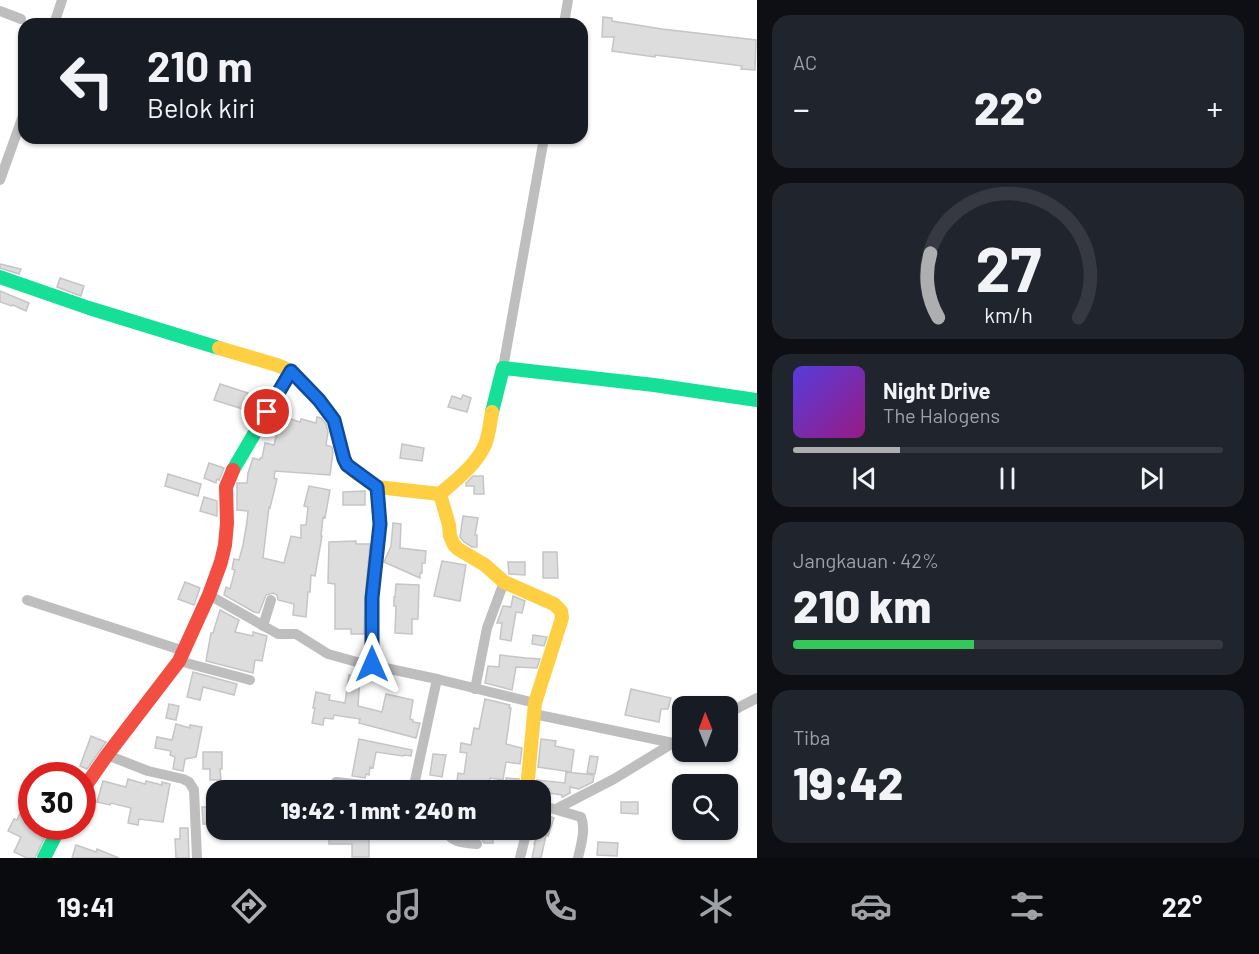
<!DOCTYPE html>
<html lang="id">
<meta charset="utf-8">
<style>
body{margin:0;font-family:Barlow,sans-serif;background:#20242c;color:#f1f3f6;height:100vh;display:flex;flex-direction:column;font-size:22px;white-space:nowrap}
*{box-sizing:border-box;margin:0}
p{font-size:20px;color:#9ea1a6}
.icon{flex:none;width:33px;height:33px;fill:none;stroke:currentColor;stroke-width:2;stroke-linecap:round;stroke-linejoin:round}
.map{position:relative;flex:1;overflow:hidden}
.sheet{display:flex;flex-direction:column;gap:15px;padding:15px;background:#0d0f14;width:502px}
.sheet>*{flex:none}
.banner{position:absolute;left:18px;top:18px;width:570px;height:126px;border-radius:18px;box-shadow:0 2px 4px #0004;background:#171b24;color:#f1f3f6;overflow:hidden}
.needle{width:39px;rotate:359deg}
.fabs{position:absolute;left:672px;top:696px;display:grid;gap:12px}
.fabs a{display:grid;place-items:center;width:66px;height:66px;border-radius:12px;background:#171b24;box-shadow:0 2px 4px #0004;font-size:30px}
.speed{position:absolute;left:18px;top:762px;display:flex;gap:12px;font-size:30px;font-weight:700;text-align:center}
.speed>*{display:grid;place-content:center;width:78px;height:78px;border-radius:50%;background:#171b24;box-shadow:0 2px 4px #0004;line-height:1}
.speed .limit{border:9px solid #d22;background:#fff;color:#111}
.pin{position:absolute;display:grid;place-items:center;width:51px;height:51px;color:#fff;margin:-26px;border:3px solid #fff;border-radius:50%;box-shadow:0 2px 6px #0007}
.me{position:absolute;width:66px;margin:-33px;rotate:0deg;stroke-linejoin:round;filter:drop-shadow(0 0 4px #0008)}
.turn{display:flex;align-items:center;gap:21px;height:126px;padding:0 30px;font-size:27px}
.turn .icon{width:78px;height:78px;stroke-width:2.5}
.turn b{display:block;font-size:42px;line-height:51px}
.big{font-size:45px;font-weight:800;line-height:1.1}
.sheet .card{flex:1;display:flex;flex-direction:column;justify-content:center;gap:9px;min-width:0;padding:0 21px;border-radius:18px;background:#20242c}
.sheet .dial{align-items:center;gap:0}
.dial svg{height:156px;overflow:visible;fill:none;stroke:#363941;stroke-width:7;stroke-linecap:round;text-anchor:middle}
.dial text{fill:#f1f3f6;stroke:none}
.song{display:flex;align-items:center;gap:18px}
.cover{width:72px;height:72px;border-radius:9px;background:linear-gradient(135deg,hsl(250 70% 55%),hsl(310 70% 35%))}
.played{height:6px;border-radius:3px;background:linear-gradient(90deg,#adaeaf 25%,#363941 25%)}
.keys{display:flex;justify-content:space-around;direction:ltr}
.heat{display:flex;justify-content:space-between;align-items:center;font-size:33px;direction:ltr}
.charge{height:9px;border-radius:4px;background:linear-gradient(90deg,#34c759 42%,#363941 0)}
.trip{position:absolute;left:206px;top:780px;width:345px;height:60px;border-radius:18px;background:#171b24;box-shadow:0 2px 4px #0004;font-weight:800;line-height:60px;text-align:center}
.tab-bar{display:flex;height:96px;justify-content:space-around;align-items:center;background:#090b0e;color:#9ea1a6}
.tab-bar .icon{width:42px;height:42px}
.tab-bar .current{color:#adaeaf}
.tab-bar b{font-size:27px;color:#f1f3f6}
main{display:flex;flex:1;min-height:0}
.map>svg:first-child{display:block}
.building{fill:#ddd;stroke:#c5c5c5;stroke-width:1.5}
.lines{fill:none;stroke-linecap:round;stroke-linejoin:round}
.street{stroke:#bebebe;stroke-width:10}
.fast{stroke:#16e098;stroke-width:14}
.slow{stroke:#ffcf43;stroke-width:14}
.jam{stroke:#f24e42;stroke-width:14}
.route-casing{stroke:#114b97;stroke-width:15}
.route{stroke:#1a73e8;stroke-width:10}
</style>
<main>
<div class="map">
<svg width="757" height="858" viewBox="0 0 757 858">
<rect width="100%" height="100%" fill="#fff"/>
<g class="building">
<polygon points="603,17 612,18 612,21 662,29 756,40 755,70 741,69 742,66 727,64 655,55 655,57 612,51 614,37 602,37"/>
<polygon points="0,264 21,269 19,274 0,268"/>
<polygon points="60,278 84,286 81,296 57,287"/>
<polygon points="0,291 29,303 26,311 13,305 12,306 0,302"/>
<polygon points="220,384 248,393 243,409 214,400"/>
<polygon points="463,395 471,398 467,412 448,407 452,396 461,399"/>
<polygon points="281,416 300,422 301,419 316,423 317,417 321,418 326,424 328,432 326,445 332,447 333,452 330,475 275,471 274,478 277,479 270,508 269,507 263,558 284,563 291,536 301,538 301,525 306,525 308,507 304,506 309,486 330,490 325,518 323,517 321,536 322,536 315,576 311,575 310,592 308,592 306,617 293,615 294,604 278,600 277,595 273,593 266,595 259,613 254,612 224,595 226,587 230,589 235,570 232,569 234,559 239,560 243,545 247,522 248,511 237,510 237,483 247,483 248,473 253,458 260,460 260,458 262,458 265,443 274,445"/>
<polygon points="402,444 424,448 422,461 400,458"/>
<polygon points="209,463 224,468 219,480 217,479 216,483 204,478"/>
<polygon points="168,474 201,484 198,496 165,486"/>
<polygon points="473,476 483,476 484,494 474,494 474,486 466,486 466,483"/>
<polygon points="365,491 365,505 343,505 343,492"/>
<polygon points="204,497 217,501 217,516 200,511"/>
<polygon points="463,516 478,518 475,535 477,535 477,547 472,547 464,542 460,537"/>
<polygon points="393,523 401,524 400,548 426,551 425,563 422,563 422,573 420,573 420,578 384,562 391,546"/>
<polygon points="356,541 356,544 370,544 365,598 364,634 351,634 351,629 335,629 335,584 328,583 329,542"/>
<polygon points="543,552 557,552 558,578 543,578"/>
<polygon points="442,561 466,565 460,601 434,596"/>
<polygon points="508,562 525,562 525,575 509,574"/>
<polygon points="185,582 200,588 194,605 178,599"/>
<polygon points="396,584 419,585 418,619 412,619 412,634 395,633 396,606 394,606 394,597 395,597"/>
<polygon points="513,596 525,601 522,613 516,612 511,641 500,639 502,623 497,623 503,606 511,607"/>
<polygon points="220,610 239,620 235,632 253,636 253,632 267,636 262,661 255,660 253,673 206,661 211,633 213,633"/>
<polygon points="533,635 547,637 544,646 532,644"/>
<polygon points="500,655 526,658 540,659 537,668 516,667 512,690 485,683 488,666 499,667"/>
<polygon points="193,672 237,684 234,695 203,687 200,700 187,697"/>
<polygon points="349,675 360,677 358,706 382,712 386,694 413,700 410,719 413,720 413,722 420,723 416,738 359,723 360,719 334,715 333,719 324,718 323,725 312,723 315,708 313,708 316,692 330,695 329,700 345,703"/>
<polygon points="631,689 671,698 668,709 661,709 659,722 625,715"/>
<polygon points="485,699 510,705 509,708 511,708 506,744 522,748 520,764 506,762 503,780 490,778 489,790 456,790 458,773 464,774 467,753 460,752 461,743 471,745 474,728 479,729"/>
<polygon points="169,704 179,706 176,720 166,718"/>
<polygon points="176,724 190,728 190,725 202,727 196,757 185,759 183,771 173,769 175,757 170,755 171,751 155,748 157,737 172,740"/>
<polygon points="91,736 106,742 87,769 80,766"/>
<polygon points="359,739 412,750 411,756 404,755 403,756 376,752 373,768 370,767 369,775 366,774 365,778 352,776"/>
<polygon points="541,739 556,741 555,746 574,750 571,772 538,767"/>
<polygon points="203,752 222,752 222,769 220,769 221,780 210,780 210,769 203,769"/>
<polygon points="433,754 446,755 442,777 430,775"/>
<polygon points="590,756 598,757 595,774 587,773"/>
<polygon points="566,772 594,775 593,782 579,789 570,787 570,793 563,797 562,797 562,795 548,793 549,789 536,788 537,780 565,783"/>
<polygon points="506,778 519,779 518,790 505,790"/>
<polygon points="128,779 145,784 146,781 162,785 162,782 170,784 163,822 139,819 138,825 128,823 131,808 111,803 110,805 97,802 103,781 126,787"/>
<polygon points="621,802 638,802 638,814 621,813"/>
<polygon points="202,807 216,807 216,824 203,824"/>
<polygon points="22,809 32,813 32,826 50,826 35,858 27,858 14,852 21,837 8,831 14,819 17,820"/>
<polygon points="540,813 554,818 548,836 546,835 541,858 532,858 535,844 534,844 540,830"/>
<polygon points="180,828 188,828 189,858 176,858 175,839 180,839"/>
<polygon points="333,830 369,830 369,857 352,857 352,844 329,844 329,835 333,835"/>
<polygon points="454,830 493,830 493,843 484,843 481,838 461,834"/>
<polygon points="598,842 618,843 617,856 597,855"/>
<polygon points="76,845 96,852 97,849 119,858 72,858"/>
</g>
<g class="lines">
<g class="street">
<polyline points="0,11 21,19"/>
<polyline points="54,24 62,0"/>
<polyline points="564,24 568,0"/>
<polyline points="0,180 24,113"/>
<polyline points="503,368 544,138"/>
<polyline points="209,595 278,634 296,634 328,654 357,662 437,679 535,703"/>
<polyline points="27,600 184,651"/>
<polyline points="263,626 271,600"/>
<polyline points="179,661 250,680"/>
<polyline points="372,664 372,599 380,524 377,487"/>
<polyline points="475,689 487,628 504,582"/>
<polyline points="728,713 757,698"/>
<polyline points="534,714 673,743 682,737"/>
<polyline points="107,755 148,771 183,779 189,782 194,790 197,858"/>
<polyline points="336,782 409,790"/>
<polyline points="413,790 437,679"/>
<path d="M540,805L581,817C586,829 581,845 578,858"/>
<polyline points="556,809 614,779 673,743"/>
<path d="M446,830C450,843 465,843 477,844"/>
<polyline points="520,858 527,830"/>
</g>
<g class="fast">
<polyline points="0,277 89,308 219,348"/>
<polyline points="492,412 503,368 654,385 757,400"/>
<polyline points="233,470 291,371"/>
<polyline points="44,858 60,826"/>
</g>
<g class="slow">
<path d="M219,348L277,365L291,371L319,400L334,420L344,459L347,465L355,472L377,487L440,494C456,480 476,465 485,445C489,435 490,423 492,412"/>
<polyline points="440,494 449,525 450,536 454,545 458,549 485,565 504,582 554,604 561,611 562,618 535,703 527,790"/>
</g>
<polyline class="jam" points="82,791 107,755 179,661 209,595 221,562 225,545 227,523 226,487 233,470"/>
</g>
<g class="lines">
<defs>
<polyline id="route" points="267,412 291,371 319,400 334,420 344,459 347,465 377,487 380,524 372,598 372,664"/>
</defs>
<use href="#route" class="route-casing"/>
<use href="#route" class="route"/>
</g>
</svg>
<div class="fabs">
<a><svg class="needle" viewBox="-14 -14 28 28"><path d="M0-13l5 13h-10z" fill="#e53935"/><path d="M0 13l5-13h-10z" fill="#9ea1a6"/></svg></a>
<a><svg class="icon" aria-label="search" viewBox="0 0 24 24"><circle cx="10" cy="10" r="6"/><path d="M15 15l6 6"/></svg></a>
</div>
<div class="speed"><div class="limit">30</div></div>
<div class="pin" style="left:267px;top:412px;background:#d93025"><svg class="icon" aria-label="arrive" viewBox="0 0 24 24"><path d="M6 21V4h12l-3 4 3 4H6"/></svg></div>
<svg class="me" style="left:372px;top:664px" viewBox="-20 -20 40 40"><path d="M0-17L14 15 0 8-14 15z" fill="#1a73e8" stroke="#fff" stroke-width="4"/></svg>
<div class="trip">19:42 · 1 mnt · 240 m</div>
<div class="banner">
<div class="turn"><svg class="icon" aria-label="left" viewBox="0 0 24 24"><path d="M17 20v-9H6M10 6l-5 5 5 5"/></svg><div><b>210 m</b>Belok kiri</div></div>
</div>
</div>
<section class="sheet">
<div class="card"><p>AC</p>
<div class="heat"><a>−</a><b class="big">22°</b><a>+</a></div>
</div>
<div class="card dial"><svg viewBox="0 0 100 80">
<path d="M14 69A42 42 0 1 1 86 69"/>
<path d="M14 69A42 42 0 0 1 10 36" stroke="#adaeaf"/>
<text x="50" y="56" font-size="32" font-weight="700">27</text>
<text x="50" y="72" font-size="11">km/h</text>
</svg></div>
<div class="card">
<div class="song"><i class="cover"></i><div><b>Night Drive</b><p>The Halogens</p></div></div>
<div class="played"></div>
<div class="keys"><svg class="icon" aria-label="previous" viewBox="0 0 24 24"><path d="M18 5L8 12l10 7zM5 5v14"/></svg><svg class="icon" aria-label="pause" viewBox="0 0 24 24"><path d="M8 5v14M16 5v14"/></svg><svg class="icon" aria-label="next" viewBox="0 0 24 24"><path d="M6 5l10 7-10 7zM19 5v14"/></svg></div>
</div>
<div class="card"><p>Jangkauan · 42%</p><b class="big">210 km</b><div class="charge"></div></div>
<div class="card"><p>Tiba</p><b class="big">19:42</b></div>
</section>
</main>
<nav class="tab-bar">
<b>19:41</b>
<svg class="icon current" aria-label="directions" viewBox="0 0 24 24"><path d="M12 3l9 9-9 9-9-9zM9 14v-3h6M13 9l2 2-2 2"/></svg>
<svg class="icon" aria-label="music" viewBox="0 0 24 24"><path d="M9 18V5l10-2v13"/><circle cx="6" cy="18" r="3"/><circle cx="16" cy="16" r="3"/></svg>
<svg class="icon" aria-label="phone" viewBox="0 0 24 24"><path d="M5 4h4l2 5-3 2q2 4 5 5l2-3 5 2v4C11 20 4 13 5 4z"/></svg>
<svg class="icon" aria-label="climate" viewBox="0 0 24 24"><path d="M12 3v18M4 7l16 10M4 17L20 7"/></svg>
<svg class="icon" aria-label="car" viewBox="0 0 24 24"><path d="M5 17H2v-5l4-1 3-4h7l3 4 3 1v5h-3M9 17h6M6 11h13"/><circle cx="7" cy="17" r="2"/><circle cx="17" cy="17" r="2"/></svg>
<svg class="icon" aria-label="filters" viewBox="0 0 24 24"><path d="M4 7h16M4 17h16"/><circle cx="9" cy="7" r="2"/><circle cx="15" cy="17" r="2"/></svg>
<b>22°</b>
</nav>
